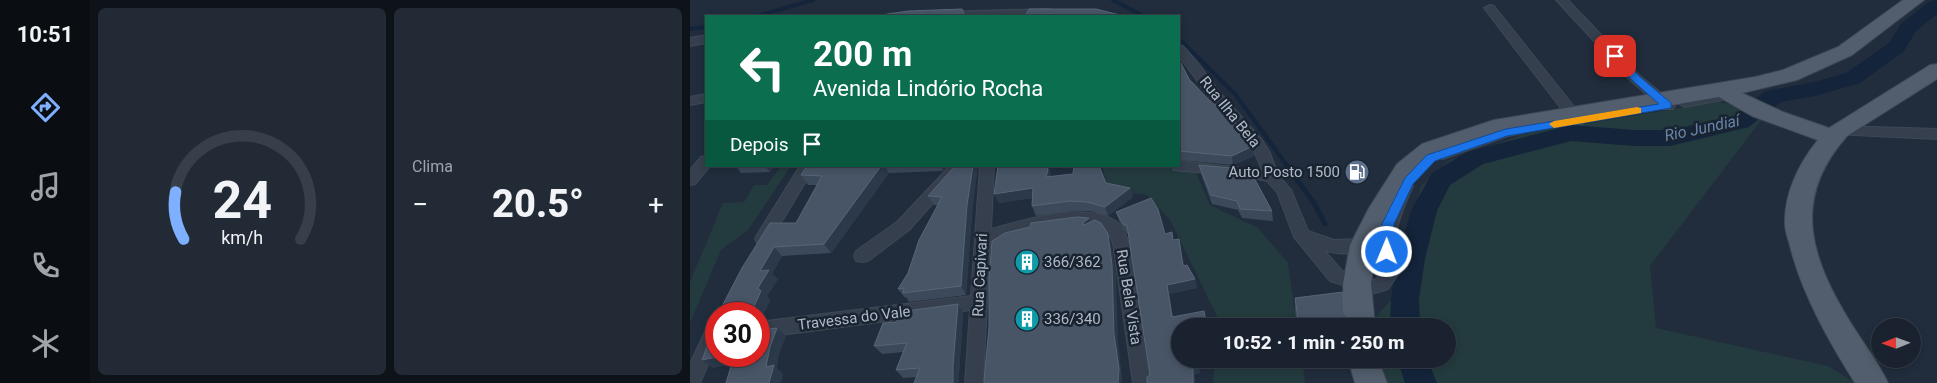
<!DOCTYPE html>
<html lang="pt">
<meta charset="utf-8">
<style>
body{margin:0;font-family:Roboto,sans-serif;background:#222a36;color:#f1f3f6;height:100vh;display:flex;flex-direction:column;font-size:19px;white-space:nowrap}
*{box-sizing:border-box;margin:0}
p{font-size:16px;color:#9fa4aa}
.icon{flex:none;width:28px;height:28px;fill:none;stroke:currentColor;stroke-width:2;stroke-linecap:round;stroke-linejoin:round}
.map{position:relative;flex:1;overflow:hidden}
.drawer{display:flex;flex-direction:column;gap:8px;padding:8px;background:#0e1319;width:600px}
.drawer>*{flex:none}
.banner{position:absolute;left:15px;top:15px;width:475px;height:152px;border-radius:0px;box-shadow:0 2px 8px #0003,0 0 0 1px #373f4a;background:#0b6e4f;color:#fff;overflow:hidden}
.needle{width:32px;rotate:269deg}
.controls{position:absolute;left:1181px;top:318px;display:grid;gap:10px}
.controls a{display:grid;place-items:center;width:50px;height:50px;border-radius:50%;background:#19222e;box-shadow:0 2px 8px #0003,0 0 0 1px #373f4a;font-size:25px}
.speed{position:absolute;left:15px;top:302px;display:flex;gap:10px;font-size:25px;font-weight:700;text-align:center}
.speed>*{display:grid;place-content:center;width:65px;height:65px;border-radius:50%;background:#19222e;box-shadow:0 2px 8px #0003,0 0 0 1px #373f4a;line-height:1}
.speed .limit{border:8px solid #d22;background:#fff;color:#111}
.pin{position:absolute;display:grid;place-items:center;width:42px;height:42px;color:#fff;margin:-21px;border-radius:10px;box-shadow:0 2px 8px #0006}
.me{position:absolute;width:55px;margin:-28px;rotate:1deg;stroke-linejoin:round;filter:drop-shadow(0 0 4px #0008)}
.turn{display:flex;align-items:center;gap:18px;height:105px;padding:0 25px;font-size:22px}
.turn .icon{width:65px;height:65px;stroke-width:2.5}
.turn b{display:block;font-size:35px;line-height:42px}
.then{display:flex;align-items:center;height:48px;padding:0 25px;background:#0003;gap:10px;font-size:19px}
.big{font-size:38px;font-weight:800;line-height:1.1}
.drawer .tile{flex:1;display:flex;flex-direction:column;justify-content:center;gap:8px;min-width:0;padding:0 18px;border-radius:8px;background:#222a36}
.drawer .dial{align-items:center;gap:0}
.dial svg{height:130px;overflow:visible;fill:none;stroke:#373f4a;stroke-width:7;stroke-linecap:round;text-anchor:middle}
.dial text{fill:#f1f3f6;stroke:none}
.heat{display:flex;justify-content:space-between;align-items:center;font-size:28px;direction:ltr}
.drawer .tiles{flex:1;display:grid;gap:8px;grid-template-columns:repeat(2,1fr)}
.trip{position:absolute;left:481px;top:318px;width:285px;height:50px;border-radius:25px;background:#19222e;box-shadow:0 2px 8px #0003,0 0 0 1px #373f4a;font-weight:800;line-height:50px;text-align:center}
main{display:flex;flex:1;min-height:0}
.menu{display:flex;flex-direction:column;width:90px;justify-content:space-around;align-items:center;background:#0a0e12;color:#9fa4aa}
.menu .icon{width:35px;height:35px}
.menu .active{color:#7eb0ff}
.menu b{font-size:22px;color:#f1f3f6}
.map>svg:first-child{display:block}
.green{fill:#233b3e}
.lines{fill:none;stroke-linecap:round;stroke-linejoin:round}
.stream-far1{stroke:#13243b;stroke-width:4}
.stream{stroke:#13243b;stroke-width:5}
.river{fill:#13243b;fill-rule:evenodd}
.minor-casing{stroke:#3e4855;stroke-width:2}
.primary-casing{stroke:#3e4855;stroke-width:2}
.minor{fill:#353f4d;fill-rule:evenodd}
.primary{fill:#525e6d;fill-rule:evenodd}
.wall{fill:#3b495b}
.shaded-wall{fill:#2b394a}
.building{fill:#475567;stroke:#586576}
.route{fill:#1a73e8;stroke:#114b97}
.slow{fill:#f59e0b}
.labels{text-anchor:middle;dominant-baseline:central;stroke-width:5;stroke-linejoin:round;paint-order:stroke}
.street-label{font-size:15px;fill:#b0b9c8;stroke:#1a2431}
.poi-label{font-size:15px;fill:#b0b9c8;stroke:#1a2431;text-anchor:start}
.water-label{font-size:16px;font-style:italic;fill:#6683aa;stroke:#1a2431}
</style>
<main>
<nav class="menu">
<b>10:51</b>
<svg class="icon active" aria-label="directions" viewBox="0 0 24 24"><path d="M12 3l9 9-9 9-9-9zM9 14v-3h6M13 9l2 2-2 2"/></svg>
<svg class="icon" aria-label="music" viewBox="0 0 24 24"><path d="M9 18V5l10-2v13"/><circle cx="6" cy="18" r="3"/><circle cx="16" cy="16" r="3"/></svg>
<svg class="icon" aria-label="phone" viewBox="0 0 24 24"><path d="M5 4h4l2 5-3 2q2 4 5 5l2-3 5 2v4C11 20 4 13 5 4z"/></svg>
<svg class="icon" aria-label="climate" viewBox="0 0 24 24"><path d="M12 3v18M4 7l16 10M4 17L20 7"/></svg>
</nav>
<section class="drawer">
<div class="tiles">
<div class="tile dial"><svg viewBox="0 0 100 80">
<path d="M14 69A42 42 0 1 1 86 69"/>
<path d="M14 69A42 42 0 0 1 9 40" stroke="#7eb0ff"/>
<text x="50" y="56" font-size="32" font-weight="700">24</text>
<text x="50" y="72" font-size="11">km/h</text>
</svg></div>
<div class="tile"><p>Clima</p>
<div class="heat"><a>−</a><b class="big">20.5°</b><a>+</a></div>
</div>
</div>
</section>
<div class="map">
<svg width="1247" height="383" viewBox="0 0 1247 383">
<rect width="100%" height="100%" fill="#212d3d"/>
<g class="green">
<polygon points="1028,102 1041,104 1072,119 960,266 966,328 1138,366 1165,383 695,383 691,359 758,359 758,326 685,326 683,320 703,298 731,186 760,160 838,133"/>
<polygon points="91,166 101,166 58,230 31,250 0,323 0,282 33,203 54,202 64,185 77,185"/>
<polygon points="412,166 504,168 520,205 568,228 598,263 607,326 527,326 527,316 480,220 457,195 419,190"/>
<polygon points="525,359 612,359 615,383 523,383"/>
</g>
<g class="lines">
<g class="stream-far1">
<polyline points="423,0 453,16"/>
<polyline points="67,16 123,0"/>
<polyline points="0,29 16,27"/>
<polyline points="489,39 545,94 598,167"/>
</g>
<g class="stream">
<polyline points="597,166 624,203 635,224"/>
<polyline points="702,323 705,326"/>
</g>
<g class="river">
<polygon points="1247,0 1247,14 1226,31 1214,51 1170,83 1125,96 1091,102 1059,127 980,146 945,146 881,141 793,164 760,185 747,211 735,259 729,299 730,326 700,326 701,299 707,259 721,211 742,173 777,152 881,125 945,130 980,130 1044,116 1076,91 1124,82 1156,73 1199,43 1211,24 1240,1"/>
<polygon points="707,359 737,359 747,383 715,383"/>
</g>
<defs>
<g id="minor">
<polygon points="866,0 878,0 949,75 983,103 985,106 983,109 973,109 941,81"/>
<polygon points="800,5 804,6 893,118 895,121 893,124 883,124 794,8"/>
<polygon points="358,9 362,10 364,12 362,14 209,16 215,13"/>
<polygon points="16,35 16,43 0,46 0,38"/>
<path d="M489,45L493,46L507,62L532,95L572,140L580,153L588,175L601,190L618,231L644,240L673,239L679,241L681,245L679,249C664,254 648,255 634,250L652,271L682,280L686,279L692,271C686,235 693,214 711,182L716,181L721,182L723,186C707,221 702,234 709,273L698,289L682,294L640,281L604,237L587,192L577,181L559,177L484,170L482,166H489V161L572,170L562,146L522,101L489,56Z"/>
<polygon points="1039,91 1046,95 1044,98 994,107 987,103 994,99"/>
<polygon points="16,94 16,102 0,105 0,97"/>
<polygon points="829,125 834,127 836,130 834,133 818,136 753,159 748,157 746,154 748,151 811,129"/>
<polygon points="1149,126 1247,129 1247,139 1144,134 1142,131 1144,128"/>
<polygon points="16,156 16,166 20,166 5,184 0,185 0,170 11,157"/>
<polygon points="110,166 125,166 79,243 73,245 67,243 65,239 67,235"/>
<polygon points="260,166 276,166 219,230 178,261 172,262 166,261 164,256 166,251 207,222"/>
<path d="M290,166H304L301,229C333,220 398,200 428,223C433,227 436,237 439,243L461,383H443L423,243C421,238 419,233 415,230C389,214 329,234 300,241L293,383H275L280,310L69,338V322L281,296Z"/>
<polygon points="26,318 26,346 10,383 0,383 0,364 20,321"/>
</g>
<g id="primary">
<path d="M1213,0H1234L1162,55L1107,80L1052,93L1093,112L1139,128L1240,65L1247,64V79L1157,136C1100,200 1121,259 1162,325C1174,344 1188,362 1198,383H1165C1139,341 1114,298 1101,250C1099,241 1095,232 1095,224C1094,194 1109,163 1128,140L1062,116L1029,97L807,135L748,156L725,176L699,218L686,245L681,284L685,326H655L653,284L660,245L679,208L707,164L732,144L804,120L1065,77L1093,70L1148,47Z"/>
<polygon points="658,359 688,359 697,383 665,383"/>
</g>
</defs>
<use href="#minor" class="minor-casing"/>
<use href="#primary" class="primary-casing"/>
<use href="#minor" class="minor"/>
<use href="#primary" class="primary"/>
</g>
<g class="wall">
<polygon points="489,63 499,79 563,146 564,156 543,165 489,160"/>
<polygon points="509,165 582,211 583,221 552,218 548,210 522,204 511,174"/>
<polygon points="46,166 84,166 80,172 51,173"/>
<polygon points="117,166 258,166 253,171 199,173 141,253 92,256 82,274 88,279 77,296 80,300 71,320 69,320 69,314 52,268 106,223 127,185 118,185 111,175"/>
<polygon points="265,166 282,214 276,295 219,302 216,297 215,298 208,289 218,273 248,205 244,205 238,196"/>
<polygon points="359,168 361,177 416,183 440,188 443,197 418,216 400,211 383,211 346,216 342,206 342,198 309,203 304,194"/>
<polygon points="426,212 475,234 484,240 489,239 494,266 505,279 507,288 479,294 483,317 490,326 510,373 505,374 505,383 457,383 460,375 439,234 437,234 429,221"/>
<polygon points="605,298 654,314 658,326 607,326 605,311"/>
<polygon points="268,304 273,313 269,374 269,383 224,383 227,377 213,378 206,370 213,352 192,354 184,346 206,322"/>
<polygon points="612,359 657,359 612,362"/>
</g>
<g class="shaded-wall">
<polygon points="563,146 564,156 543,165 542,156"/>
<polygon points="75,166 84,166 80,172"/>
<polygon points="191,166 195,166 199,173 141,253 134,244"/>
<polygon points="251,166 258,166 253,171"/>
<polygon points="283,166 288,166 282,214 276,295 271,286 277,205"/>
<polygon points="357,166 359,166 359,168 361,179 356,177"/>
<polygon points="343,188 347,197 309,203 304,194"/>
<polygon points="440,188 443,197 418,216 415,207"/>
<polygon points="399,218 403,227 396,232 393,223"/>
<polygon points="418,234 421,243 426,274 428,342 432,377 432,383 428,383"/>
<polygon points="84,247 92,256 82,274 88,279 77,296 80,300 71,320 69,320 69,314 58,314 58,312 68,288 70,271"/>
<polygon points="505,279 507,288 479,294 484,326 477,285"/>
<polygon points="268,304 273,313 269,374 269,383 263,383 263,366"/>
<polygon points="87,328 96,336 89,355 87,368 93,374 91,383 79,383 76,367 80,347"/>
<polygon points="31,356 49,356 55,362 23,368 12,360"/>
<polygon points="508,359 510,359 510,373 505,374 505,383 503,383 503,366"/>
</g>
<g class="building">
<polygon points="272,9 275,16 184,16 218,11"/>
<polygon points="339,9 406,9 434,16 335,16"/>
<polygon points="489,63 491,63 499,79 519,100 539,115 555,133 563,146 542,156 489,151"/>
<polygon points="509,165 552,169 553,172 561,172 582,211 550,209 547,201 521,195"/>
<polygon points="117,166 191,166 134,244 84,247 70,271 79,270 68,288 71,291 62,311 58,312 58,314 28,314 52,268 80,223 106,223 132,176 111,175"/>
<polygon points="265,166 283,166 277,205 271,286 213,293 214,288 208,289 218,273 229,240 252,197 238,196"/>
<polygon points="308,166 357,166 358,170 356,177 383,174 384,166 409,166 416,183 440,188 415,207 397,202 380,201 342,206 343,188 304,194"/>
<polygon points="461,198 468,209 475,234 482,232 483,240 489,239 493,266 497,265 505,279 477,285 482,317 514,311 517,326 490,326 490,359 508,359 508,365 503,366 503,383 457,383 457,377 460,375 437,225 434,225 426,212"/>
<polygon points="387,217 399,218 393,223 394,225 405,220 411,223 418,234 422,265 424,334 429,369 428,383 294,383 295,369 299,328 299,279 302,241 315,233 340,227 341,223"/>
<polygon points="653,292 654,314 657,316 658,326 609,326 605,298"/>
<polygon points="268,304 263,366 263,383 224,383 230,368 206,370 217,343 184,346 193,323 206,322 209,312"/>
<polygon points="26,318 26,356 31,356 12,360 26,322 24,322"/>
<polygon points="87,328 80,347 76,367 84,365 79,383 36,383 44,356 69,356 69,330"/>
</g>
<polygon class="route" points="925,53 928,54 949,76 981,103 981,108 817,136 745,161 723,184 704,224 703,252 701,256 693,256 691,252 692,224 715,178 737,155 816,129 969,104 942,80 922,58 922,54"/>
<polygon class="slow" points="947,107 951,108 951,113 864,128 859,124 864,121"/>
<defs>
<symbol id="fuel-disc" viewBox="-11 -11 22 22"><circle r="9.5" fill="#5c6f8a" stroke="#1a2431"/><path d="M-5.5-6h7V0h2V4h1.3V-2.5L3-4.5l.8-.8L6-3V5H2.5V1h-1V6h-7ZM-4.2-4.7v3.2H.2V-4.7Z" fill="#fff"/></symbol>
<symbol id="building-disc" viewBox="-11 -11 22 22"><circle r="9.5" fill="#0f9aa8" stroke="#1a2431"/><path d="M-4-6H4V6H1V3H-1V6H-4ZM-2.5-4.3h1.7v1.8h-1.7ZM.8-4.3h1.7v1.8H.8ZM-2.5-1h1.7V.8h-1.7ZM.8-1h1.7V.8H.8Z" fill="#fff"/></symbol>
</defs>
<g fill-rule="evenodd">
<use href="#fuel-disc" x="653" y="158" width="28" height="28"/>
<use href="#building-disc" x="323" y="248" width="28" height="28"/>
<use href="#building-disc" x="323" y="305" width="28" height="28"/>
</g>
<g class="labels">
<g class="street-label">
<text transform="translate(540 112) rotate(51)">Rua Ilha Bela</text>
<text transform="translate(290 275) rotate(-87)">Rua Capivari</text>
<text transform="translate(439 297) rotate(81)">Rua Bela Vista</text>
<text transform="translate(164 318) rotate(-7)">Travessa do Vale</text>
</g>
<g class="poi-label">
<text x="650" y="172" text-anchor="end">Auto Posto 1500</text>
<text x="354" y="262">366/362</text>
<text x="354" y="319">336/340</text>
</g>
<g class="water-label">
<text transform="translate(1012 128) rotate(-12)">Rio Jundiaí</text>
</g>
</g>
</svg>
<div class="controls">
<a><svg class="needle" viewBox="-14 -14 28 28"><path d="M0-13l5 13h-10z" fill="#e53935"/><path d="M0 13l5-13h-10z" fill="#9fa4aa"/></svg></a>
</div>
<div class="speed"><div class="limit">30</div></div>
<div class="pin" style="left:925px;top:56px;background:#d93025"><svg class="icon" aria-label="arrive" viewBox="0 0 24 24"><path d="M6 21V4h12l-3 4 3 4H6"/></svg></div>
<svg class="me" style="left:697px;top:252px" viewBox="-20 -20 40 40"><circle r="17" fill="#1a73e8" stroke="#fff" stroke-width="3"/><path d="M0-11L8 9 0 5-8 9z" fill="#fff"/></svg>
<div class="trip">10:52 · 1 min · 250 m</div>
<div class="banner">
<div class="turn"><svg class="icon" aria-label="left" viewBox="0 0 24 24"><path d="M17 20v-9H6M10 6l-5 5 5 5"/></svg><div><b>200 m</b>Avenida Lindório Rocha</div></div>
<div class="then">Depois<svg class="icon" aria-label="arrive" viewBox="0 0 24 24"><path d="M6 21V4h12l-3 4 3 4H6"/></svg></div>
</div>
</div>
</main>
